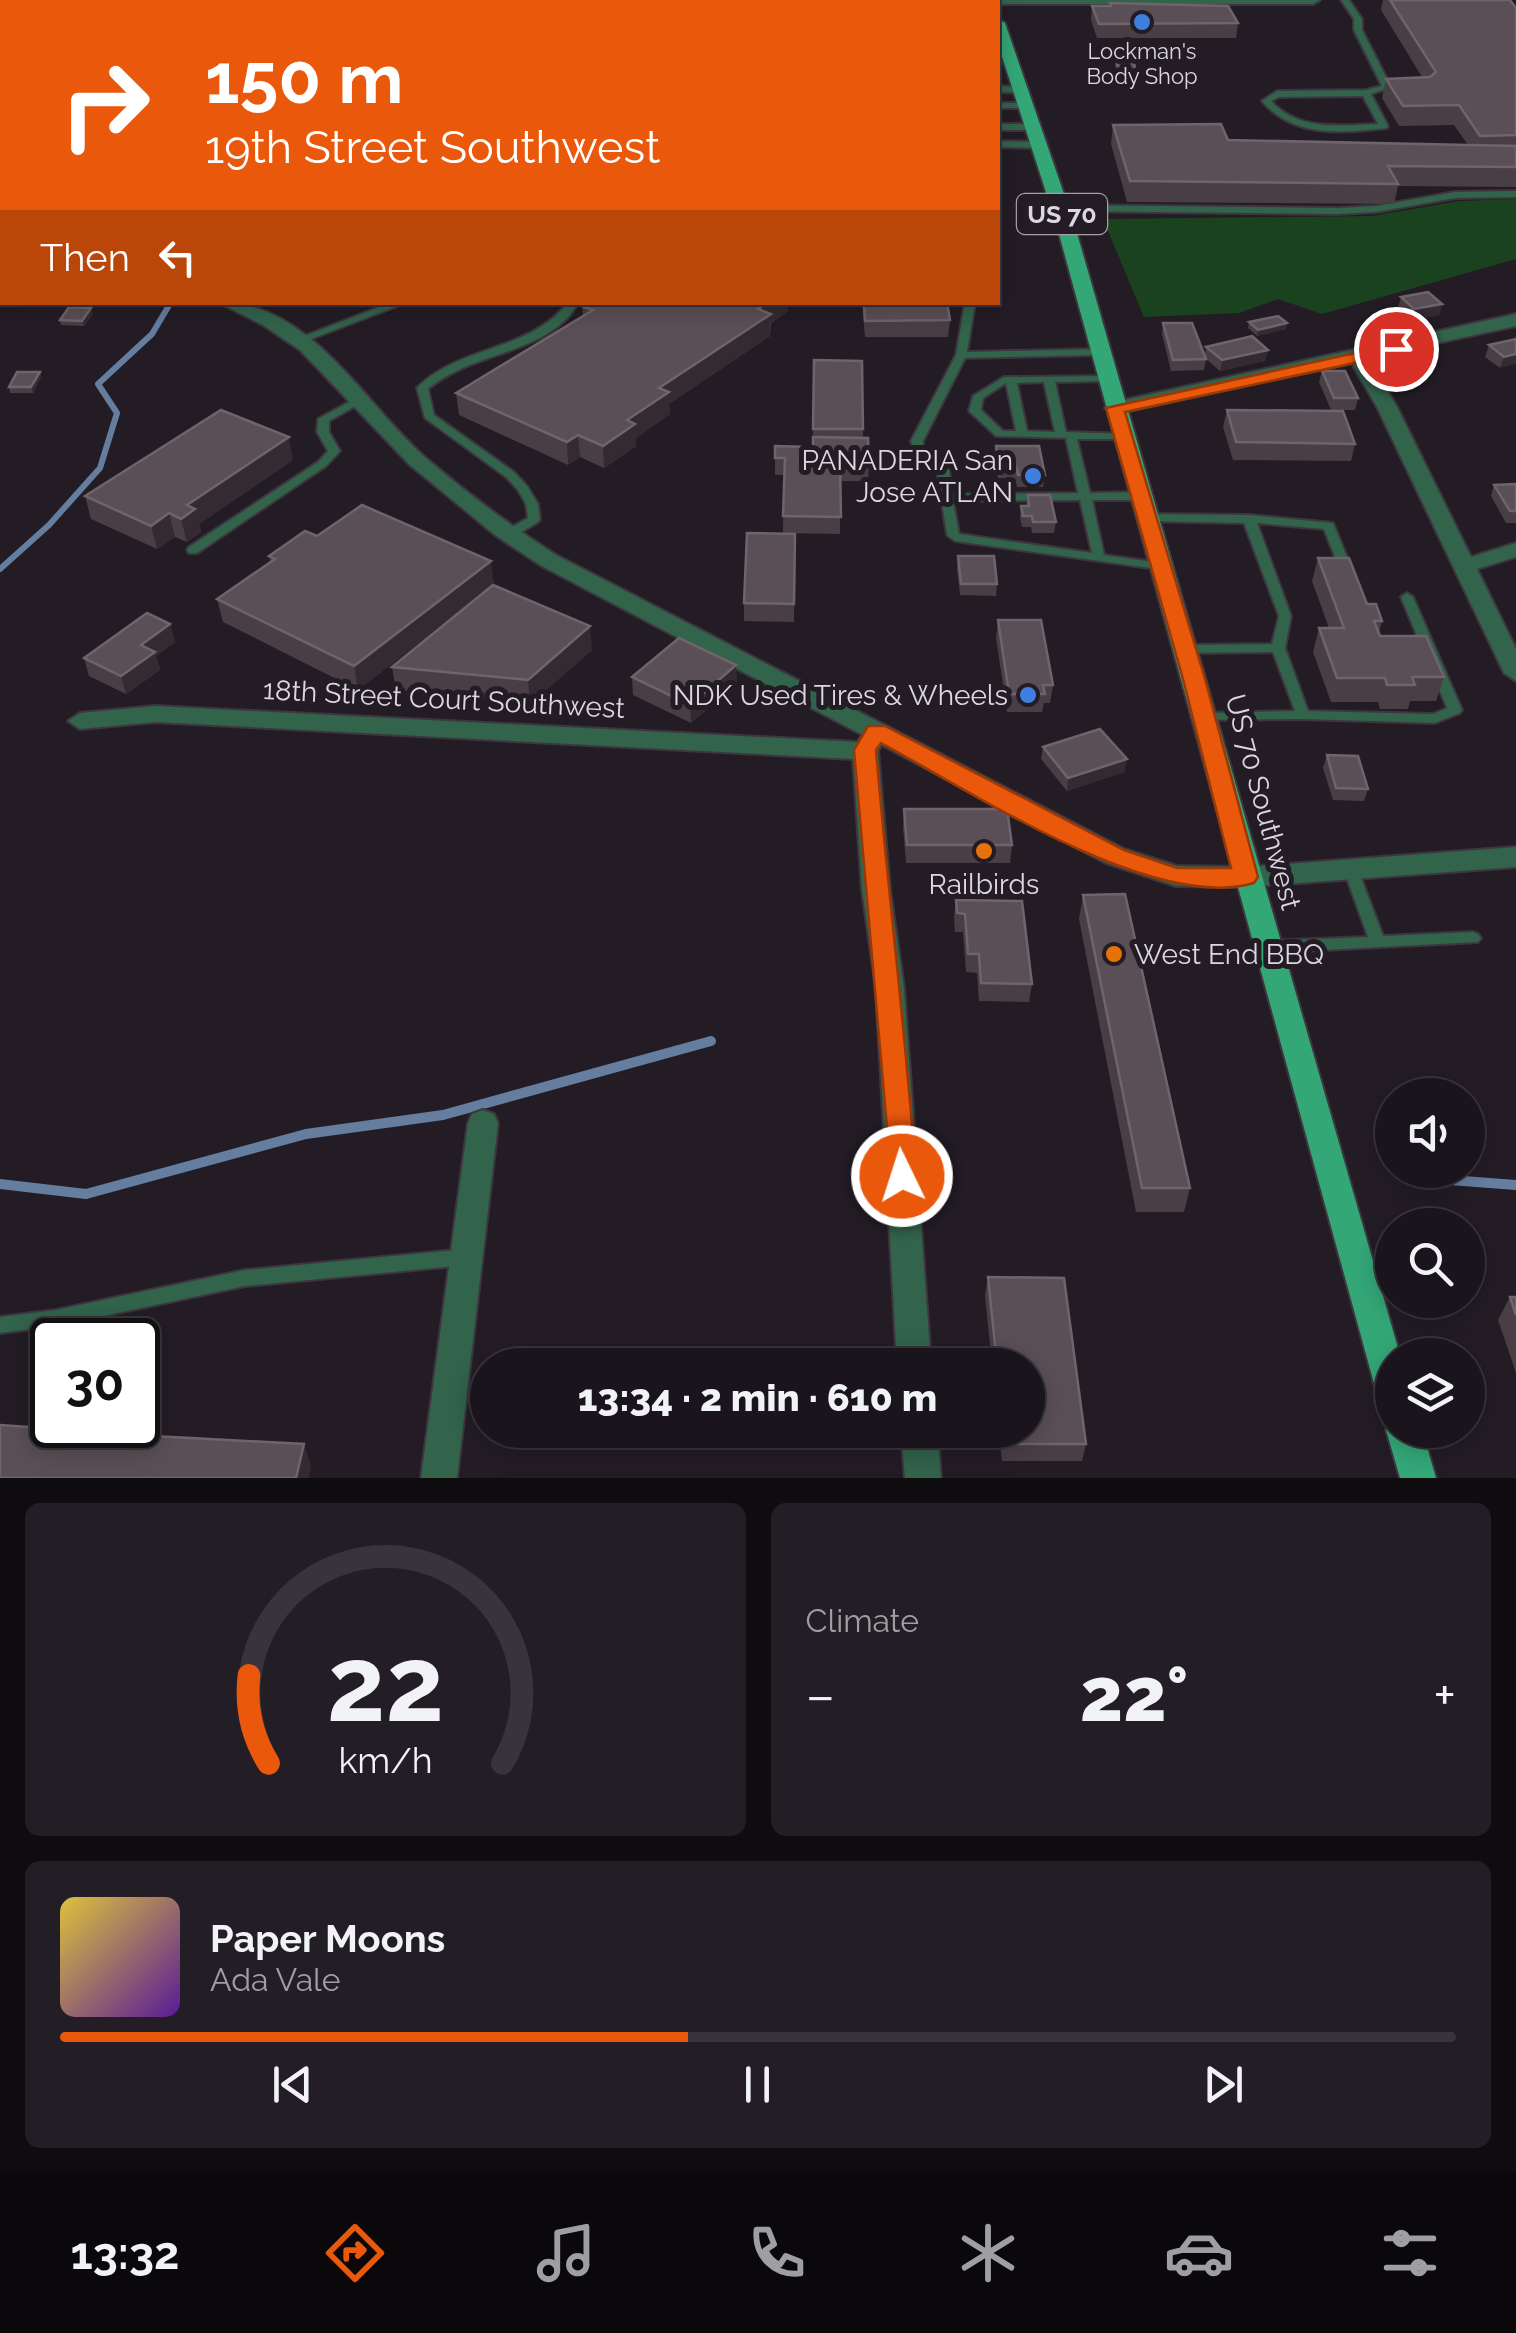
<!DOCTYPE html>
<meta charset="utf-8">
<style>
body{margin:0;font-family:Raleway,sans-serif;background:#231e25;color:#f1f3f6;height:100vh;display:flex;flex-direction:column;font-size:38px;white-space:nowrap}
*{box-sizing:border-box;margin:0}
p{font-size:32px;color:#9f9fa3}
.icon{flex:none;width:55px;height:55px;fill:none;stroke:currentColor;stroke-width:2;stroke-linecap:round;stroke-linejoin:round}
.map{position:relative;height:1478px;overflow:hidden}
.side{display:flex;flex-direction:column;gap:25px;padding:25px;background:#0e0c0f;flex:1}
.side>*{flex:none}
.guide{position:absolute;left:0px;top:0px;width:1000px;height:305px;box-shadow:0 5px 25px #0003,0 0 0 2px #38343b;background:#ea580c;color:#fff;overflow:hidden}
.controls{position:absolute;left:1375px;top:1078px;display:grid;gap:20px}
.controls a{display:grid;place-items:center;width:110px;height:110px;border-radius:50%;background:#1a151c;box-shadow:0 5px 25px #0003,0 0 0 2px #38343b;font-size:50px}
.speed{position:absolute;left:30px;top:1318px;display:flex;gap:20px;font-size:50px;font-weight:700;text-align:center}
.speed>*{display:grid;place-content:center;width:130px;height:130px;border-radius:50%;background:#1a151c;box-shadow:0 5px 25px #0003,0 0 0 2px #38343b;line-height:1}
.speed .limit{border:5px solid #111;border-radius:15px;background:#fff;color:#111}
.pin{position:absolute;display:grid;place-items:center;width:85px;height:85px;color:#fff;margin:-42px;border:5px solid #fff;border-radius:50%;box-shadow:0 2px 10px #0007}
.me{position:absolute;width:110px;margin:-55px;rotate:356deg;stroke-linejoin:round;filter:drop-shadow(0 0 8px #0008)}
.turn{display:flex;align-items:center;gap:35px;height:210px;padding:0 40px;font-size:45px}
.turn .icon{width:130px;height:130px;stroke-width:2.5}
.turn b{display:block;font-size:70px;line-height:85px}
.then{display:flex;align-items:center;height:95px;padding:0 40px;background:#0003;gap:20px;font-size:38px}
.big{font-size:75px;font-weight:800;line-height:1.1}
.side .tile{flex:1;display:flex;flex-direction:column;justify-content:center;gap:15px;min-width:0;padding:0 35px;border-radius:15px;background:#231e25}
.side .dial{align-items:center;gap:0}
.dial svg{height:260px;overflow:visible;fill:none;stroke:#38343b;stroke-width:7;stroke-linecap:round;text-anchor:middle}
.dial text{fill:#f1f3f6;stroke:none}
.song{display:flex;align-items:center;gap:30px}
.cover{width:120px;height:120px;border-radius:15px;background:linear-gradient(135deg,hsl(50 70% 55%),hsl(270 70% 35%))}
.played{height:10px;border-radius:5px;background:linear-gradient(90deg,#ea580c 45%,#38343b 45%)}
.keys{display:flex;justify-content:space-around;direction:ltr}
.heat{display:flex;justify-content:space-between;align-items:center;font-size:55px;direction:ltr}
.side .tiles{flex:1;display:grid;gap:25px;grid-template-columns:1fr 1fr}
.tile:last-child{grid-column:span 2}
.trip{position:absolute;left:470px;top:1348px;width:575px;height:100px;border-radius:50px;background:#1a151c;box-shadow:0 5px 25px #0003,0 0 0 2px #38343b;font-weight:800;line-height:100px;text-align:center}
.dock{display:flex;height:160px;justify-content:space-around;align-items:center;background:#0a080b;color:#9f9fa3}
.dock .icon{width:70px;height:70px}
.dock .active{color:#ea580c}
.dock b{font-size:45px;color:#f1f3f6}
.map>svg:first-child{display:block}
.green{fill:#1a421f}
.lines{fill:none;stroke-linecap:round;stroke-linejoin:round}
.stream-far2{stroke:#657ea0;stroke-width:5}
.stream-far1{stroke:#657ea0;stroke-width:6}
.stream{stroke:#657ea0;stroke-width:10}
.service-casing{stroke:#3d363f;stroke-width:4}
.minor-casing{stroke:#3d363f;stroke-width:4}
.tertiary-casing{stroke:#3d363f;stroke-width:4}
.primary-casing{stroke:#3d363f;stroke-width:4}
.service{fill:#32634b;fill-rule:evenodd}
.minor{fill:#32634b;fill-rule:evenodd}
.tertiary{fill:#32634b;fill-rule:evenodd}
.primary{fill:#34a777;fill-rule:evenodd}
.wall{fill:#4a3e45}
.shaded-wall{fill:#342a32}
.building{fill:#5a4f56;stroke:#6e646b;stroke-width:2.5}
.route{fill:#ea580c;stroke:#983908;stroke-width:2.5}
.shop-dot{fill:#3f7fe0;stroke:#231c25;stroke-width:4}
.food-dot{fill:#e8710a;stroke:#231c25;stroke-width:4}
.labels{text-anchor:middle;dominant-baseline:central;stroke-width:10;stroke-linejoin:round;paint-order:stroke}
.far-poi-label{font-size:22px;fill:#dcd7de;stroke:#231c25}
.shield{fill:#231c25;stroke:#a49fa6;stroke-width:2.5}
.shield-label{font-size:25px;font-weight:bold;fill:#dcd7de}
.poi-label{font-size:28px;fill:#dcd7de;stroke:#231c25;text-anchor:end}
.street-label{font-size:28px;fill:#dcd7de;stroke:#231c25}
</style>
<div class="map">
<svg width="1516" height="1478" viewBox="0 0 1516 1478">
<rect width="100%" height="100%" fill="#231c25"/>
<polygon class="green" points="1516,199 1516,259 1322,314 1278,299 1239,313 1144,317 1103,219 1372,216 1459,201"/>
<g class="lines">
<polyline class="stream-far2" points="192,2 196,0"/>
<polyline class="stream-far1" points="0,569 49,525 100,468 117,413 98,384 152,334 171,302"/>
<g class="stream">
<polyline points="1437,1179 1516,1185"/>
<polyline points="0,1184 86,1194 306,1134 443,1115 711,1041"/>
</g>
<defs>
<g id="service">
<rect x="738" y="0" width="8" height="2"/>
<path d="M1341,0H1349L1362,19V30L1391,87L1371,94L1388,126L1387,128C1343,133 1293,138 1262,101L1277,91L1366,90L1382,86L1354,30V19ZM1363,96L1378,124C1340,125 1300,132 1271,101L1279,97Z"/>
<polygon points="998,86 1022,87 1026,90 1022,93 998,92"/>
<polygon points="1028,103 1031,104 1031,108 998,108 998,103"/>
<polygon points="998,124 1035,124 1039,127 1035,130 998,130"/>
<polygon points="998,141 1041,142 1045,145 1041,148 998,147"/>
<polygon points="1516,191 1516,197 1455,198 1376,212 1337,214 1060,211 1055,208 1060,205 1337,208 1376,206 1455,192"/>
<polygon points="392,302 408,302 303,342 295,342 294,340"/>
<path d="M568,302H579C574,309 570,316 564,321C528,355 468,355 428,389L434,415L514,472L527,486L538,504L540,519L538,522L513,537H505L503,534L505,531L528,518L526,504L518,490L506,477L425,418L417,388C459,345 531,352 568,302Z"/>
<path d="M965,302L975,303L967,352L1100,349L1105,352L1100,355L965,358L923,441V446L949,470L952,494L1078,493L1066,438L996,436L969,411L973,396L1004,377L1111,376V380L1107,381L1055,382L1066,432L1127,434V438L1123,439H1077L1090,493L1140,492L1146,496L1140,500H1092L1104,555L1161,563L1167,567L1165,570L955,541L947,535L937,471L913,449L911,441L956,355ZM1044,382L1055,432L1027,431L1017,383ZM1006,383L1016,431H1003L981,410L983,398ZM1080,500L1092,553L959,534L953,501Z"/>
<polygon points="360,396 365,399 364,401 329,421 329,432 340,451 326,466 197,553 189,553 187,550 189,547 318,462 328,451 317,432 318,419"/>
<polygon points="1148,514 1249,515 1333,523 1351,567 1349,570 1341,570 1339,567 1324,529 1257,523 1291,616 1285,648 1308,711 1433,714 1447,708 1401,597 1407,593 1413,597 1462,710 1460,713 1435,723 1303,719 1200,720 1198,717 1205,713 1295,711 1273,652 1185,653 1178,649 1185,645 1272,644 1279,616 1244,523 1144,521 1142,518 1144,515"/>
<polygon points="1351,865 1356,866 1358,870 1383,936 1473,932 1478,934 1481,938 1478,942 1266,953 1261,951 1258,947 1261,943 1266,941 1368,937 1344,870 1346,866"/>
<polygon points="466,1249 472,1251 475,1257 472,1263 466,1265 245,1286 56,1326 0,1333 0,1317 56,1310 245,1270"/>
</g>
<g id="minor">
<polygon points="905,0 1320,0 1313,4 998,4"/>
<polygon points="1516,314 1516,326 1368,358 1397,407 1471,557 1516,543 1516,557 1477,569 1516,649 1516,681 1504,673 1377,407 1351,362 1115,414 1105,408 1115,402"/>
<polygon points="155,706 858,742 863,733 881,733 884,739 878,751 890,890 904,988 931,1365 897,1365 876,988 862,890 853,759 155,722 80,729 68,721 80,713"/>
<polygon points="1516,847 1516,867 1245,887 1235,884 1231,877 1235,870 1245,867"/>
<polygon points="483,1110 494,1114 498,1123 457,1478 421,1478 468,1123 472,1114"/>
<polygon points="901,1430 937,1430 941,1478 905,1478"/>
</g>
<path id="tertiary" d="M218,302C311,302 364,404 427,459C468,494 511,526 556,555L1124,849L1177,866L1245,867L1255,870L1259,877L1255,884L1245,887L1176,886L1106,863L540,565L495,535L410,465L300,350L263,325Z"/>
<g id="primary">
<polygon points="981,0 995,0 996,2 982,2"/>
<polygon points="998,19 1005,23 1074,223 1400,1355 1392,1355 1392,1403 1380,1398 1375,1387 1056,223 998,44"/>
<polygon points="1392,1418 1392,1430 1422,1430 1436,1478 1400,1478 1386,1430"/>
</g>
</defs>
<use href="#service" class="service-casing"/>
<use href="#minor" class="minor-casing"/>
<use href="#tertiary" class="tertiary-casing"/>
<use href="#primary" class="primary-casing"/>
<use href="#service" class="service"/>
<use href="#minor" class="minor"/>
<use href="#tertiary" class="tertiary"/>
<use href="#primary" class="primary"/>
</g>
<g class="wall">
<polygon points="1383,0 1510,0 1516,8 1516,187 1398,186 1394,204 1127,202 1111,144 1113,125 1228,140 1468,145 1454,125 1399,126 1382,98 1386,79 1422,77 1381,10"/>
<polygon points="1110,3 1238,23 1236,38 1097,38 1091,20 1092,6 1109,6"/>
<polygon points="1116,61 1136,70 1135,75 1119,75 1115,66"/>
<polygon points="1401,297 1442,304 1439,315 1411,320 1398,308"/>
<polygon points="587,302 788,302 788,311 771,323 770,336 669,404 670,414 636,438 636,446 604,468 580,457 568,465 459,415 456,393 583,316 582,306"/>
<polygon points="862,302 947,302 950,320 948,337 865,337"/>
<polygon points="93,314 84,326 61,325 60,320"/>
<polygon points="1249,322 1286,329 1257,336 1248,328"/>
<polygon points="1163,323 1205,356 1206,347 1268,350 1265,361 1220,371 1206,359 1204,370 1171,371 1162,334"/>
<polygon points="1516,339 1500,368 1485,357 1489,345"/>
<polygon points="814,360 863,429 863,438 869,464 868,481 840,481 840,534 783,533 784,475 775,475 775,446 813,447"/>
<polygon points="1322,371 1358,398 1355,410 1331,410 1319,382"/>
<polygon points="40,372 41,377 33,393 10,393 9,387"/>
<polygon points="1227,410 1355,444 1351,461 1233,460 1223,427"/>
<polygon points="996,446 1045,475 1043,487 1017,487 1015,478 998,478 994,457"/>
<polygon points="293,460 199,524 201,532 187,542 175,537 157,549 91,519 85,496"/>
<polygon points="1516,484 1516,523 1506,523 1491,496 1494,485"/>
<polygon points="1028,495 1056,522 1054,533 1032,533 1031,527 1022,527 1020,517 1021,506 1026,506"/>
<polygon points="795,534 794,622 744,621 744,603"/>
<polygon points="317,536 494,585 592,650 530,704 396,690 392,667 482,594 358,690 223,622 217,599 270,562 269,556"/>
<polygon points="958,556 997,584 996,596 960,595 957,568"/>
<polygon points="1318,558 1367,604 1382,621 1379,633 1380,636 1444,677 1436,701 1410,701 1408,709 1380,709 1378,702 1331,702 1313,652 1319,628 1329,628 1312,581"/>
<polygon points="998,620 1053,685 1050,703 1044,703 1042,712 1007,712 996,638"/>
<polygon points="170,624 175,642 156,656 160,670 126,694 89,676 84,658"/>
<polygon points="632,677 737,683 691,723 633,695"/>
<polygon points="1043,747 1127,759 1124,772 1067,791 1041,759"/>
<polygon points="1327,755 1368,789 1364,801 1333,800 1323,768"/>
<polygon points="904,809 1012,845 1010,863 906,863 903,827"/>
<polygon points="1083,895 1190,1188 1184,1212 1136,1212 1079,919"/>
<polygon points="956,900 1032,984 1029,1002 979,1001 977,973 966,972 963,932 955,932 954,918"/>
<polygon points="988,1277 1086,1444 1082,1461 1002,1461 999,1430 1028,1430 1028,1365 992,1365 985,1295"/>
<polygon points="1510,1297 1516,1297 1516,1373 1498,1320"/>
</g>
<g class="shaded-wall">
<polygon points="768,302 788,302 788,311 770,323 770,336 669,404 670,414 636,438 636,446 604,468 603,446 627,420 659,388"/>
<polygon points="1442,304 1439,315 1411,320 1414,309"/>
<polygon points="91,308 93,314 84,326 82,321"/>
<polygon points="1287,323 1286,329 1257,336 1258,330"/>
<polygon points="1268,350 1265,361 1220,371 1222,360"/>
<polygon points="1516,354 1516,364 1500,368 1504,357"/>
<polygon points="40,372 41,377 33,393 31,387"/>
<polygon points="578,435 580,457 568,465 567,442"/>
<polygon points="289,437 293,460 199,524 201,532 187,542 181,519 187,505"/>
<polygon points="169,513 175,537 157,549 151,526"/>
<polygon points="491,561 494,585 358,690 354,666"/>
<polygon points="170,624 175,642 156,656 160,670 126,694 121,676 141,645"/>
<polygon points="590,626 592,650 530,704 528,680"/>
<polygon points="736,665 737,683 691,723 690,705"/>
<polygon points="1127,759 1124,772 1067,791 1068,778"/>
<polygon points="81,1425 99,1425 90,1455 79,1432"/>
<polygon points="304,1444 311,1466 309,1478 296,1478"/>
</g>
<g class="building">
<polygon points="751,0 919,0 919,2 750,2"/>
<polygon points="1390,0 1510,0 1516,8 1516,135 1480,136 1459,105 1403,106 1386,79 1430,77 1436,72"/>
<polygon points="1110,3 1228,6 1238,23 1099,24 1092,6 1111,6"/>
<polygon points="1116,61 1133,61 1136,70 1119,70"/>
<polygon points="1221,124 1228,140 1516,146 1516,167 1388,166 1398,184 1130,181 1113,125"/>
<polygon points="1428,292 1442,304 1414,309 1401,297"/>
<polygon points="587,302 768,302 758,309 771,314 659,388 669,392 627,420 635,424 603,446 578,435 567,442 456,393 593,310 582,306"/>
<polygon points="864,302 947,302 950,320 865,321"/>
<polygon points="69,307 91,308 82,321 60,320"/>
<polygon points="1278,316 1287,323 1258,330 1249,322"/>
<polygon points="1163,323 1192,323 1206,359 1173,360"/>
<polygon points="1252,336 1268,350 1222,360 1206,347"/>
<polygon points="1516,339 1516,354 1504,357 1489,345"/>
<polygon points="814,360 862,361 863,429 813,429"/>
<polygon points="1322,371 1345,371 1358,398 1334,398"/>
<polygon points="17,372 40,372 31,387 9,387"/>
<polygon points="221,410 289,437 187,505 195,509 181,519 169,513 151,526 85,496"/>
<polygon points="1227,410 1343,411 1355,444 1236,442"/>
<polygon points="813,437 868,438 869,464 840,464 841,517 783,516 785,458 775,458 775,446 813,447"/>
<polygon points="996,446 1039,446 1045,475 1018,475 1016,466 999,466"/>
<polygon points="1516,484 1516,511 1510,511 1494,485"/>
<polygon points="1028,495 1050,495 1056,522 1033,522 1032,516 1023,516 1021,506 1029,506"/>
<polygon points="362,505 491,561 354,666 217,599 275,559 269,556 305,531 317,536"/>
<polygon points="747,533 795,534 794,604 744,603"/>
<polygon points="958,556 994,556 997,584 961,584"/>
<polygon points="1318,558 1349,558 1367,604 1376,604 1382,621 1374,621 1380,636 1426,636 1444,677 1412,677 1415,685 1387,685 1385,678 1337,678 1319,628 1344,628"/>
<polygon points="493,585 590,626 528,680 392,667"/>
<polygon points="147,613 170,624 141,645 155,652 121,676 84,658"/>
<polygon points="998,620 1041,620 1053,685 1043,685 1045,694 1009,694"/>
<polygon points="679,638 736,665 690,705 632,677"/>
<polygon points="1100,729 1127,759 1068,778 1043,747"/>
<polygon points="1327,755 1358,756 1368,789 1336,788"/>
<polygon points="904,809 1007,809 1012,845 907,845"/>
<polygon points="1125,894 1190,1188 1142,1188 1083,895"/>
<polygon points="956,900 1022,901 1032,984 981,983 979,954 968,954 965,914 957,913"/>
<polygon points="988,1277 1064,1278 1086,1444 1005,1444 1004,1430 1028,1430 1028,1365 997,1365"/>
<polygon points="1510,1297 1516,1297 1516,1315"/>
<polygon points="44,1383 52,1384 52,1425 81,1425 79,1432 304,1444 296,1478 0,1478 0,1425 29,1427"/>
</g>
<path class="route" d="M1396,344L1402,346V353L1125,412L1205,679L1258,877L1254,883C1153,913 971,791 881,743L876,750C888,893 906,1034 916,1176L912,1185L902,1189L892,1185L854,750L868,726H885L1124,850L1177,868H1231L1183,679L1106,408Z"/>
<g class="shop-dot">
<circle cx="1142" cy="22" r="10"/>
<circle cx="1033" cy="476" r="10"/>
<circle cx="1028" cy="695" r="10"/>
</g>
<g class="food-dot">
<circle cx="984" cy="851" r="10"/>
<circle cx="1114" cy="954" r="10"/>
</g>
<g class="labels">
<g class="far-poi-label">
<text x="1142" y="51">Lockman's<tspan x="1142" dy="25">Body Shop</tspan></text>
</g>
<rect class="shield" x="1017" y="194" width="90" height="40" rx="8"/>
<g class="shield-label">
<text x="1062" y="214">US 70</text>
</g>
<g class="poi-label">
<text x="1013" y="460">PANADERIA San<tspan x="1013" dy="32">Jose ATLAN</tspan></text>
<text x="1008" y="695">NDK Used Tires &amp; Wheels</text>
<text x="984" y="884" text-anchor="middle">Railbirds</text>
<text x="1134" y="954" text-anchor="start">West End BBQ</text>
</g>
<g class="street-label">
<text transform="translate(444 699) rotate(3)">18th Street Court Southwest</text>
<text transform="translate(1263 802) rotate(75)">US 70 Southwest</text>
</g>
</g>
</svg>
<div class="controls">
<a><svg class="icon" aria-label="sound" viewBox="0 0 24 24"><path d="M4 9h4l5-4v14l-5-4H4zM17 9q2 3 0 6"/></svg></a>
<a><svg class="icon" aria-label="search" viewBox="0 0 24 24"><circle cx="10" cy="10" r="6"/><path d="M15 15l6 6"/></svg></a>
<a><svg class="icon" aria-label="layers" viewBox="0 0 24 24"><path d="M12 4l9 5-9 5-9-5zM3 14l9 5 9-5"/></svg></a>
</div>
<div class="speed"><div class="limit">30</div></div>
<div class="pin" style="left:1396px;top:349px;background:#d93025"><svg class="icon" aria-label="arrive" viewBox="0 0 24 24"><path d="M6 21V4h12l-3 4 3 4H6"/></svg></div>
<svg class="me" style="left:902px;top:1176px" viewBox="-20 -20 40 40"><circle r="17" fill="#ea580c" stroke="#fff" stroke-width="3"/><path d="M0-11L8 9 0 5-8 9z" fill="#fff"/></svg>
<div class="trip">13:34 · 2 min · 610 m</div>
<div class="guide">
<div class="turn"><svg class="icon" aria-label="right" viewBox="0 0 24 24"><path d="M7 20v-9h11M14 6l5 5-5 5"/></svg><div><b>150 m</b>19th Street Southwest</div></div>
<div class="then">Then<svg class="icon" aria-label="left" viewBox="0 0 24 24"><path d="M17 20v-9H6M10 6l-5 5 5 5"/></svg></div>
</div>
</div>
<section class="side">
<div class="tiles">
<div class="tile dial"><svg viewBox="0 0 100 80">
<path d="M14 69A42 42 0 1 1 86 69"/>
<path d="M14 69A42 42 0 0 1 8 42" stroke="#ea580c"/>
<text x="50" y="56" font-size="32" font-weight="700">22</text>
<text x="50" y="72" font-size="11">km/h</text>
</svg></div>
<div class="tile"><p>Climate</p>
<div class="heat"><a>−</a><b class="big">22°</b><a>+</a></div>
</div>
<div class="tile">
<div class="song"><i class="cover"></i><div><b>Paper Moons</b><p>Ada Vale</p></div></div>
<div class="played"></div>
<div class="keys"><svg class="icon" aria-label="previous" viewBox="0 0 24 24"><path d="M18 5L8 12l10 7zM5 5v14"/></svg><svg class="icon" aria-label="pause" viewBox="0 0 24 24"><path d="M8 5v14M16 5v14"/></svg><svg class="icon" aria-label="next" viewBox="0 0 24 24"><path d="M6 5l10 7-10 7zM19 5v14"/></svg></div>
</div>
</div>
</section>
<nav class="dock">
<b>13:32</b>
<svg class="icon active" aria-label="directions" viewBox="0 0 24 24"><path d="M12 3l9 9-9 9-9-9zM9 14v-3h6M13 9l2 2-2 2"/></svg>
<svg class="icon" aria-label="music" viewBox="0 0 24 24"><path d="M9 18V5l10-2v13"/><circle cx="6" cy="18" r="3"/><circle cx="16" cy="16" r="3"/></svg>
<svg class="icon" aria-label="phone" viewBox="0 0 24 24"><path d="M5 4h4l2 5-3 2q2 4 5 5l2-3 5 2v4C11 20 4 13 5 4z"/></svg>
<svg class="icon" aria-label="climate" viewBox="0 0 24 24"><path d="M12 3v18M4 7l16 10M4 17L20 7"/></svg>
<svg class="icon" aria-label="car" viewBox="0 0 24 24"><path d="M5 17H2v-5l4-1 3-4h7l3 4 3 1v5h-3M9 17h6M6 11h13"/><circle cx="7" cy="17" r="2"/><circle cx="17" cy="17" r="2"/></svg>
<svg class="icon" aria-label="filters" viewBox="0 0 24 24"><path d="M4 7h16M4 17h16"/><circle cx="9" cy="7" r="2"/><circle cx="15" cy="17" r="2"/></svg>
</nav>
